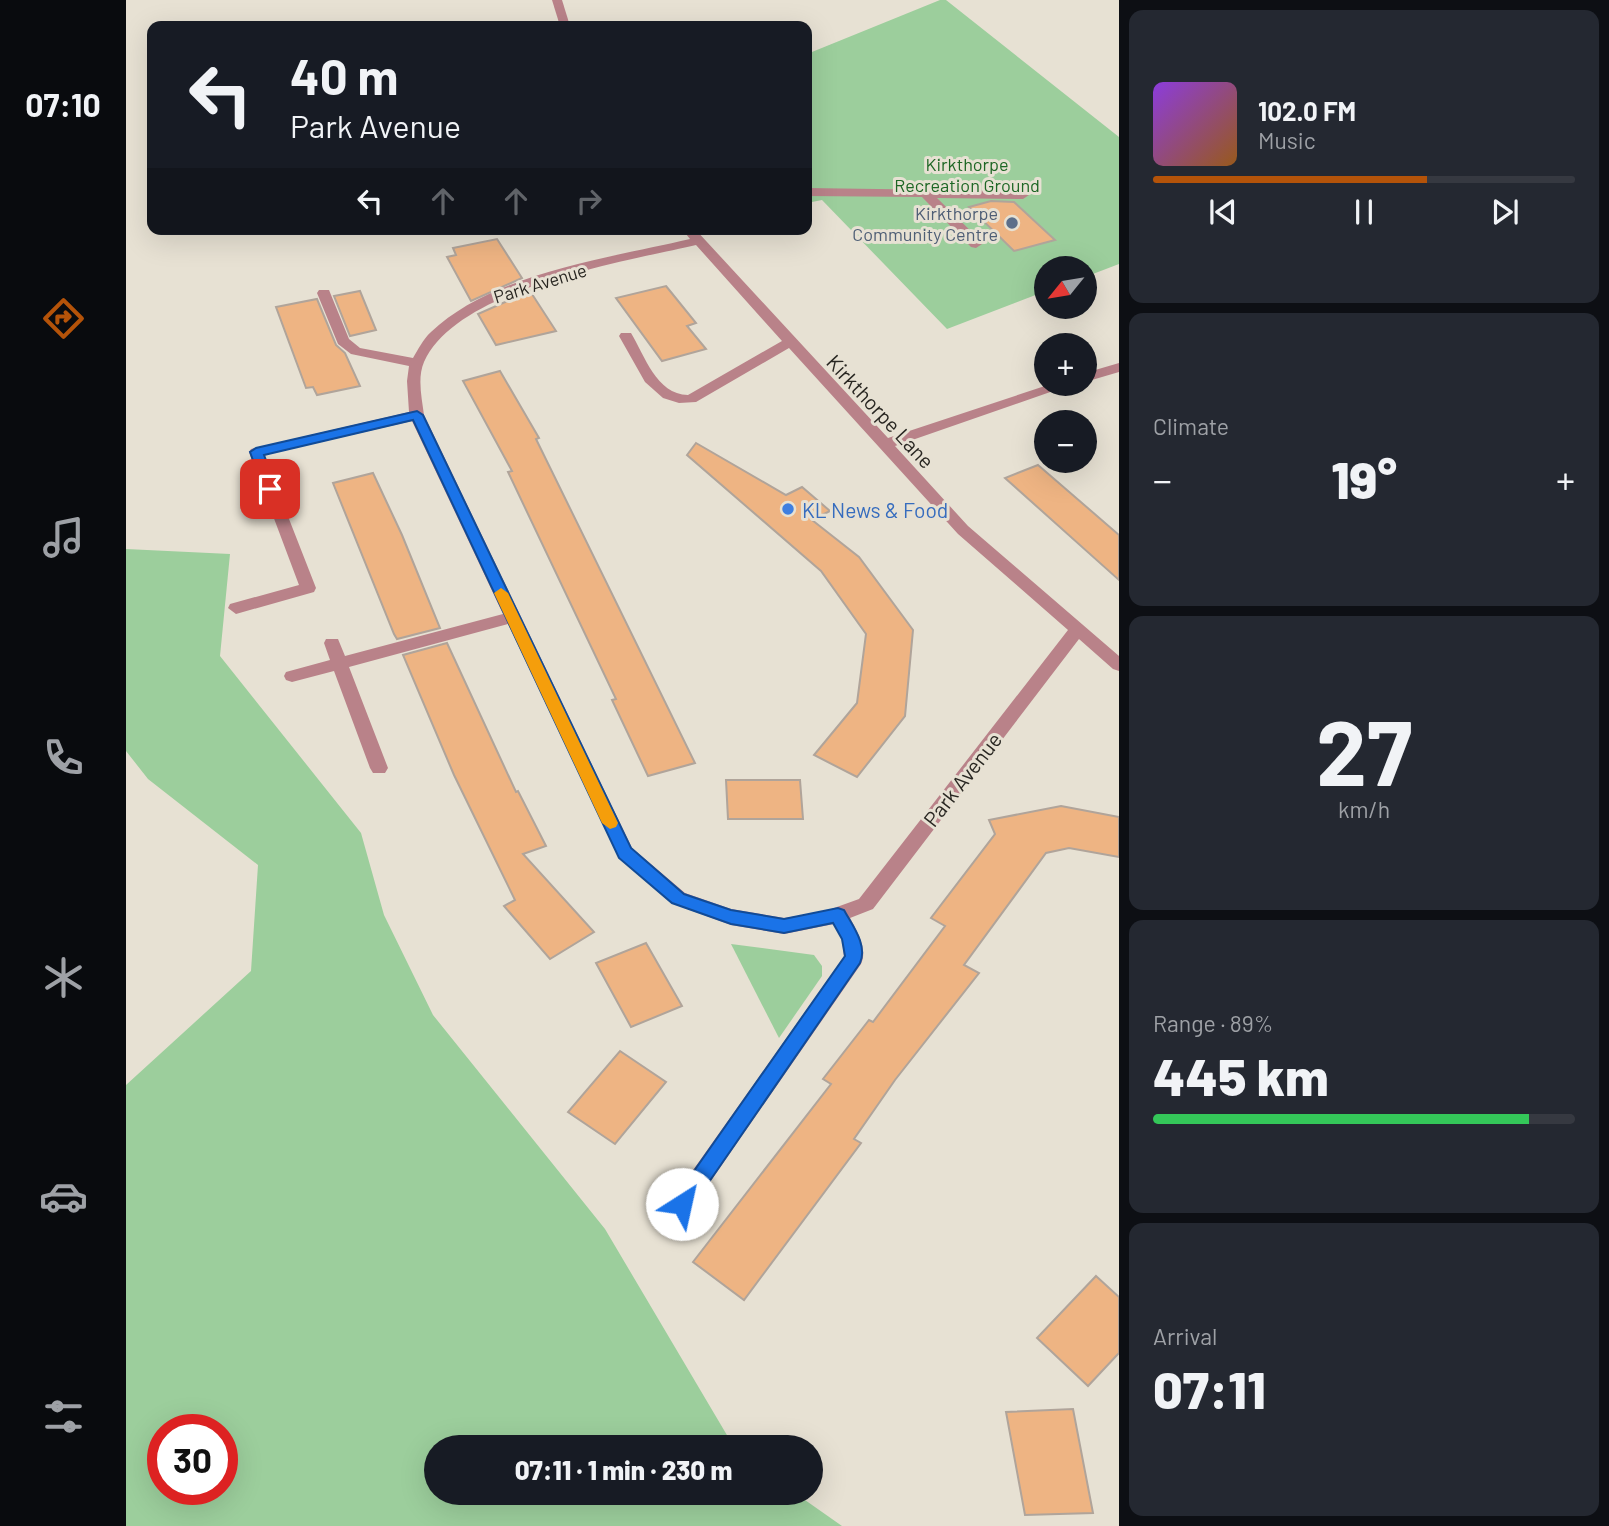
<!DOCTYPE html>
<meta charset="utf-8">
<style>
body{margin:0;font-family:Barlow,sans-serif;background:#242831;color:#f1f3f6;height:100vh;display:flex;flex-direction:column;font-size:26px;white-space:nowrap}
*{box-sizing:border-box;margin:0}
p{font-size:23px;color:#9ea1a6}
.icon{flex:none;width:38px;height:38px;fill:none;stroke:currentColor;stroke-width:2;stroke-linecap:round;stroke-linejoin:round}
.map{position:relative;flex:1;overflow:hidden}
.drawer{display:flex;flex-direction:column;gap:10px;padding:10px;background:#0d0f14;width:490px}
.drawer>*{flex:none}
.top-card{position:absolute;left:21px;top:21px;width:665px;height:214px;border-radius:14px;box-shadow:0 7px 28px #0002;background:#171b24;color:#f1f3f6;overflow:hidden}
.needle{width:46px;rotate:240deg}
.fabs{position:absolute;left:908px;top:256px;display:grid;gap:14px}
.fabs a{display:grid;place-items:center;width:63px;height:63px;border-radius:50%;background:#171b24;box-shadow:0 7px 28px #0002;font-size:35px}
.speed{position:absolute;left:21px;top:1414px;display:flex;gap:14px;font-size:35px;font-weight:700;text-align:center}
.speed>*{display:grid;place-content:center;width:91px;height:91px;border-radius:50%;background:#171b24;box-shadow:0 7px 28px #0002;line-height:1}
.speed .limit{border:10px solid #d22;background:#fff;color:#111}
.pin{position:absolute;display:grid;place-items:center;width:60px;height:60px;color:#fff;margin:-30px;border-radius:14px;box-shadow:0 4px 10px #0006}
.me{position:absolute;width:77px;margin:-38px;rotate:35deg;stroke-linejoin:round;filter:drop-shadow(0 0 5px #0008)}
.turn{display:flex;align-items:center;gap:24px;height:147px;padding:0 28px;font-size:32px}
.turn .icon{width:91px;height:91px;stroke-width:2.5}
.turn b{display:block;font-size:49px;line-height:60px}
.lanes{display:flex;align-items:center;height:66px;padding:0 28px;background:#0003;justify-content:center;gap:35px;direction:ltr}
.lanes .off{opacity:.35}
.big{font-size:52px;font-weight:800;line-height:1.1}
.drawer .widget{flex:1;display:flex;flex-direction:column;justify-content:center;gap:10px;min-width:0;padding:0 24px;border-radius:14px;background:#242831}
.drawer .dial{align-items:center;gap:0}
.dial b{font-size:91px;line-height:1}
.song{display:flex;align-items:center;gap:21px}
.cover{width:84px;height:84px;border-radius:10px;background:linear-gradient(135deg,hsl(270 70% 55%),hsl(30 70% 35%))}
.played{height:7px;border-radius:4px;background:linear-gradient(90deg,#b45309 65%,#363941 65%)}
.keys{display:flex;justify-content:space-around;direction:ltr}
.heat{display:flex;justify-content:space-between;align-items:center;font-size:38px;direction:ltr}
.charge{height:10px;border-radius:5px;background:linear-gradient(90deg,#34c759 89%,#363941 0)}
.trip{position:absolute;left:298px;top:1435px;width:399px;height:70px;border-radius:35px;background:#171b24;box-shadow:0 7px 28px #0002;font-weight:800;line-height:70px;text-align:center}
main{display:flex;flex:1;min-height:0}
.dock{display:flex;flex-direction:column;width:126px;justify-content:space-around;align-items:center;background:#090b0e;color:#9ea1a6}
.dock .icon{width:49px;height:49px}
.dock .selected{color:#b45309}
.dock b{font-size:32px;color:#f1f3f6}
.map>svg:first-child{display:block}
.green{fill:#9cce9c;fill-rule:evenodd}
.building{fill:#eeb483;stroke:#b0a49a;stroke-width:2}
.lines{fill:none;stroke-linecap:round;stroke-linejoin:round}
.minor{fill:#b98289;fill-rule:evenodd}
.route{fill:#1a73e8;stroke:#114b97;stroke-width:2}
.slow{fill:#f59e0b}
.service-dot{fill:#5c6f8a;stroke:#e7e1d3;stroke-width:2.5}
.shop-dot{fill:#3f7fe0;stroke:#e7e1d3;stroke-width:2.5}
.labels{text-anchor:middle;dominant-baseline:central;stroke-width:6;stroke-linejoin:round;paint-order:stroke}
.far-park-label{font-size:18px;fill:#1d6624;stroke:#e7e1d3}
.far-service-label{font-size:18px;fill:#4e5e75;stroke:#e7e1d3;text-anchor:end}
.far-street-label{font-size:18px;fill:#292722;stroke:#e7e1d3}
.street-label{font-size:21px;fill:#292722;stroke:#e7e1d3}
.shop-label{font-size:21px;fill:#366cbe;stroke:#e7e1d3;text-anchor:start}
</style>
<main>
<nav class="dock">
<b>07:10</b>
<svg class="icon selected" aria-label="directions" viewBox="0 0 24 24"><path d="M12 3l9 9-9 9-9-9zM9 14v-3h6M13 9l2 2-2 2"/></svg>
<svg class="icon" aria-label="music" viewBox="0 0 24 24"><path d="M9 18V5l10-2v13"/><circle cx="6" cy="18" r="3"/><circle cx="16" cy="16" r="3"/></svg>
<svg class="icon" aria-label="phone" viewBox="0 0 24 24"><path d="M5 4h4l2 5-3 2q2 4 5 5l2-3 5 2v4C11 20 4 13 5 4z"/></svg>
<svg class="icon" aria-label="climate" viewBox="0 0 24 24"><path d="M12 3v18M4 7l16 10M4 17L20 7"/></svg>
<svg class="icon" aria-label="car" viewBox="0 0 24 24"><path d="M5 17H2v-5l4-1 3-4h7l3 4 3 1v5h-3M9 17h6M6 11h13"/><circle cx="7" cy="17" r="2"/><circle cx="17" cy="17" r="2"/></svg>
<svg class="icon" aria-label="filters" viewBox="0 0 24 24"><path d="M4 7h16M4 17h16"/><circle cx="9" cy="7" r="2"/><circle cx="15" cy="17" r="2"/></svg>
</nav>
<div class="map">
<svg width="993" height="1526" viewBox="0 0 993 1526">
<rect width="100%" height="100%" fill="#e7e1d3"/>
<g class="green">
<polygon points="814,0 820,0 993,137 993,264 959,277 959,268 920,268 920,291 821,329 696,200 681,203 681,54"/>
<path d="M0,549L104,554L94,656L235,833L258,915L307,1015L479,1229L608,1447H310V1493H669L716,1526H0V1085L125,971L132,865L22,779L0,751ZM37,1430H96V1489H37Z"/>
<polygon points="605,944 688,955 696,966 696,976 653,1038"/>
</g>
<g class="building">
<polygon points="865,201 888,202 929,240 888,251 843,207"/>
<polygon points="371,239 396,278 345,301 321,257 330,255 327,248"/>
<polygon points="540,286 570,323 561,326 580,349 536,361 490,298"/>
<polygon points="234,291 250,330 224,336 208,296"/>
<polygon points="404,291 430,331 370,345 352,314"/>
<polygon points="191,299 210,345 219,353 234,386 191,395 187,387 180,388 150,307"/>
<polygon points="374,371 413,438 410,439 569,763 522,776 486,700 490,699 382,472 386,471 337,381"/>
<polygon points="570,443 660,495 676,487 704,511 686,520 733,557 787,630 779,716 731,777 688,755 731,703 740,634 695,571 561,455"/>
<polygon points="912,465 993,535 993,580 879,478"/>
<polygon points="247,473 276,535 314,628 271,639 268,634 207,483"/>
<polygon points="321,643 390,792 392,791 420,846 397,854 468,932 424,959 378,906 389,900 328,775 277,655"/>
<polygon points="600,780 674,780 677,819 602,819"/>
<polygon points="935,806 993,817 993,857 943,848 920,853 838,965 853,973 769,1080 728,1139 735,1143 618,1300 567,1262 705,1084 697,1079 743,1020 747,1022 819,926 805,918 869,834 863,820"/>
<polygon points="520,943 556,1006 505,1027 470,963"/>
<polygon points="494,1051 540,1082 489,1144 442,1112"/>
<polygon points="970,1276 993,1297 993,1353 962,1386 911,1338"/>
<polygon points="947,1409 967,1513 899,1515 880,1412"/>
</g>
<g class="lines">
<g class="minor">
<polygon points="426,0 436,0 444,26 434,26"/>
<polygon points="681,188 897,191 903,195 897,199 811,198 855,241 856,244 850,248 845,247 796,197 681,196"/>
<path d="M556,229H569L762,438L928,383H950L769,446L842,526L993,656V671L987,669L953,639L747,909L724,918C731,931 742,949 735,964L564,1211L556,1214L548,1211L545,1204L548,1197L718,957L716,939L708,924L658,934L605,925L545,903L493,858L382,624L223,667L262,768L259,773H247L244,768L208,671L166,682L160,680L158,676L160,672L204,660L198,643L200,639H212L219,656L377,614L286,421L138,455L190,588L188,592L110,614L102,608L104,604L173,585L123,452L125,449L283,412L281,381L283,366L225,354L212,344L191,293L193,290H203L223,339L234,348L287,358C292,350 297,339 305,332C367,273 483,258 564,239ZM570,245L656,341L562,395C530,394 519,356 505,333H495L493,336L519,382L537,398L553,403L570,402L663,348L832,534L942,630L733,899L697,912L658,918L605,909L559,893L506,848L298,415C296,399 291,378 298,362C331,288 497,262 570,245Z"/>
<polygon points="993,363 993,372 959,382 959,373"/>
</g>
</g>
<path class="route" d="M291,411L297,415L505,848L558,894L605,910L658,919L712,908L718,910C726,925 742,945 734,963L563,1211L556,1213L549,1211L546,1204L549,1198L719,956L716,939L707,923L658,933L605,924L546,903L493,858L287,420L138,455L151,489L144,493L137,489L124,452L130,448Z"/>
<polygon class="slow" points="375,588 382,593 492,823 490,827 484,829 476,823 368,593"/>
<circle class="service-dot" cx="886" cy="223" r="7"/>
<circle class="shop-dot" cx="662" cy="509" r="7"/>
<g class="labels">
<g class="far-park-label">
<text x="841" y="164">Kirkthorpe<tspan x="841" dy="21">Recreation Ground</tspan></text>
</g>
<g class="far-service-label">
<text x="872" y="213">Kirkthorpe<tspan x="872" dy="21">Community Centre</tspan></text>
</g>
<g class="far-street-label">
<text transform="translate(414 283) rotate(-17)">Park Avenue</text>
</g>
<g class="street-label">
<text transform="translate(755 411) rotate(47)">Kirkthorpe Lane</text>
<text transform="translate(836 779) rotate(-52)">Park Avenue</text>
</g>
<g class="shop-label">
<text x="676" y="509">KL News &amp; Food</text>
</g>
</g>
</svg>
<div class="fabs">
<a><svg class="needle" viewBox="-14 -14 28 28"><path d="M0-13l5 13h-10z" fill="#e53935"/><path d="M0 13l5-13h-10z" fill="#9ea1a6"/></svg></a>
<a>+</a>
<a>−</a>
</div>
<div class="speed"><div class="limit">30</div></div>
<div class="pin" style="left:144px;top:489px;background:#d93025"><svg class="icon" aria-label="arrive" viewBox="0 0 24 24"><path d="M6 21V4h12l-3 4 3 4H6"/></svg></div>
<svg class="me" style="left:556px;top:1204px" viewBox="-20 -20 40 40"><circle r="19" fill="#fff"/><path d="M0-13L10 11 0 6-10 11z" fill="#1a73e8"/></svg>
<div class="trip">07:11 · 1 min · 230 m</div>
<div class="top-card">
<div class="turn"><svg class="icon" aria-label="left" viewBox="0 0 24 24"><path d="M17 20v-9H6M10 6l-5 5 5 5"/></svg><div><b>40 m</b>Park Avenue</div></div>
<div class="lanes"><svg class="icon" aria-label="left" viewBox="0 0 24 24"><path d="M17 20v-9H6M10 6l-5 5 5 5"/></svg><svg class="icon off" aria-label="ahead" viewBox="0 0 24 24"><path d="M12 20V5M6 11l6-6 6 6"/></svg><svg class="icon off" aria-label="ahead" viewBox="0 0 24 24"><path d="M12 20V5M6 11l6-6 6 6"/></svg><svg class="icon off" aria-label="right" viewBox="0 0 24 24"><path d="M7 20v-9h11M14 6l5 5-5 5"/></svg></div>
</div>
</div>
<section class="drawer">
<div class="widget">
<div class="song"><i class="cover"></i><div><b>102.0 FM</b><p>Music</p></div></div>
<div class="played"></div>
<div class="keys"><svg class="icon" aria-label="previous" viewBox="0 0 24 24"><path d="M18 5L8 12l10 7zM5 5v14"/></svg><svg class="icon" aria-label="pause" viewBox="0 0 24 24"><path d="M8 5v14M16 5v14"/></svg><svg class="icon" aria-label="next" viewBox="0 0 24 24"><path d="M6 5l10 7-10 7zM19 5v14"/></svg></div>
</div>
<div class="widget"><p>Climate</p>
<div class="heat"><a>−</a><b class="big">19°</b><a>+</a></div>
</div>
<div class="widget dial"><b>27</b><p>km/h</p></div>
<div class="widget"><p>Range · 89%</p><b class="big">445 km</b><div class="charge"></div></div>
<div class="widget"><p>Arrival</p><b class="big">07:11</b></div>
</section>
</main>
